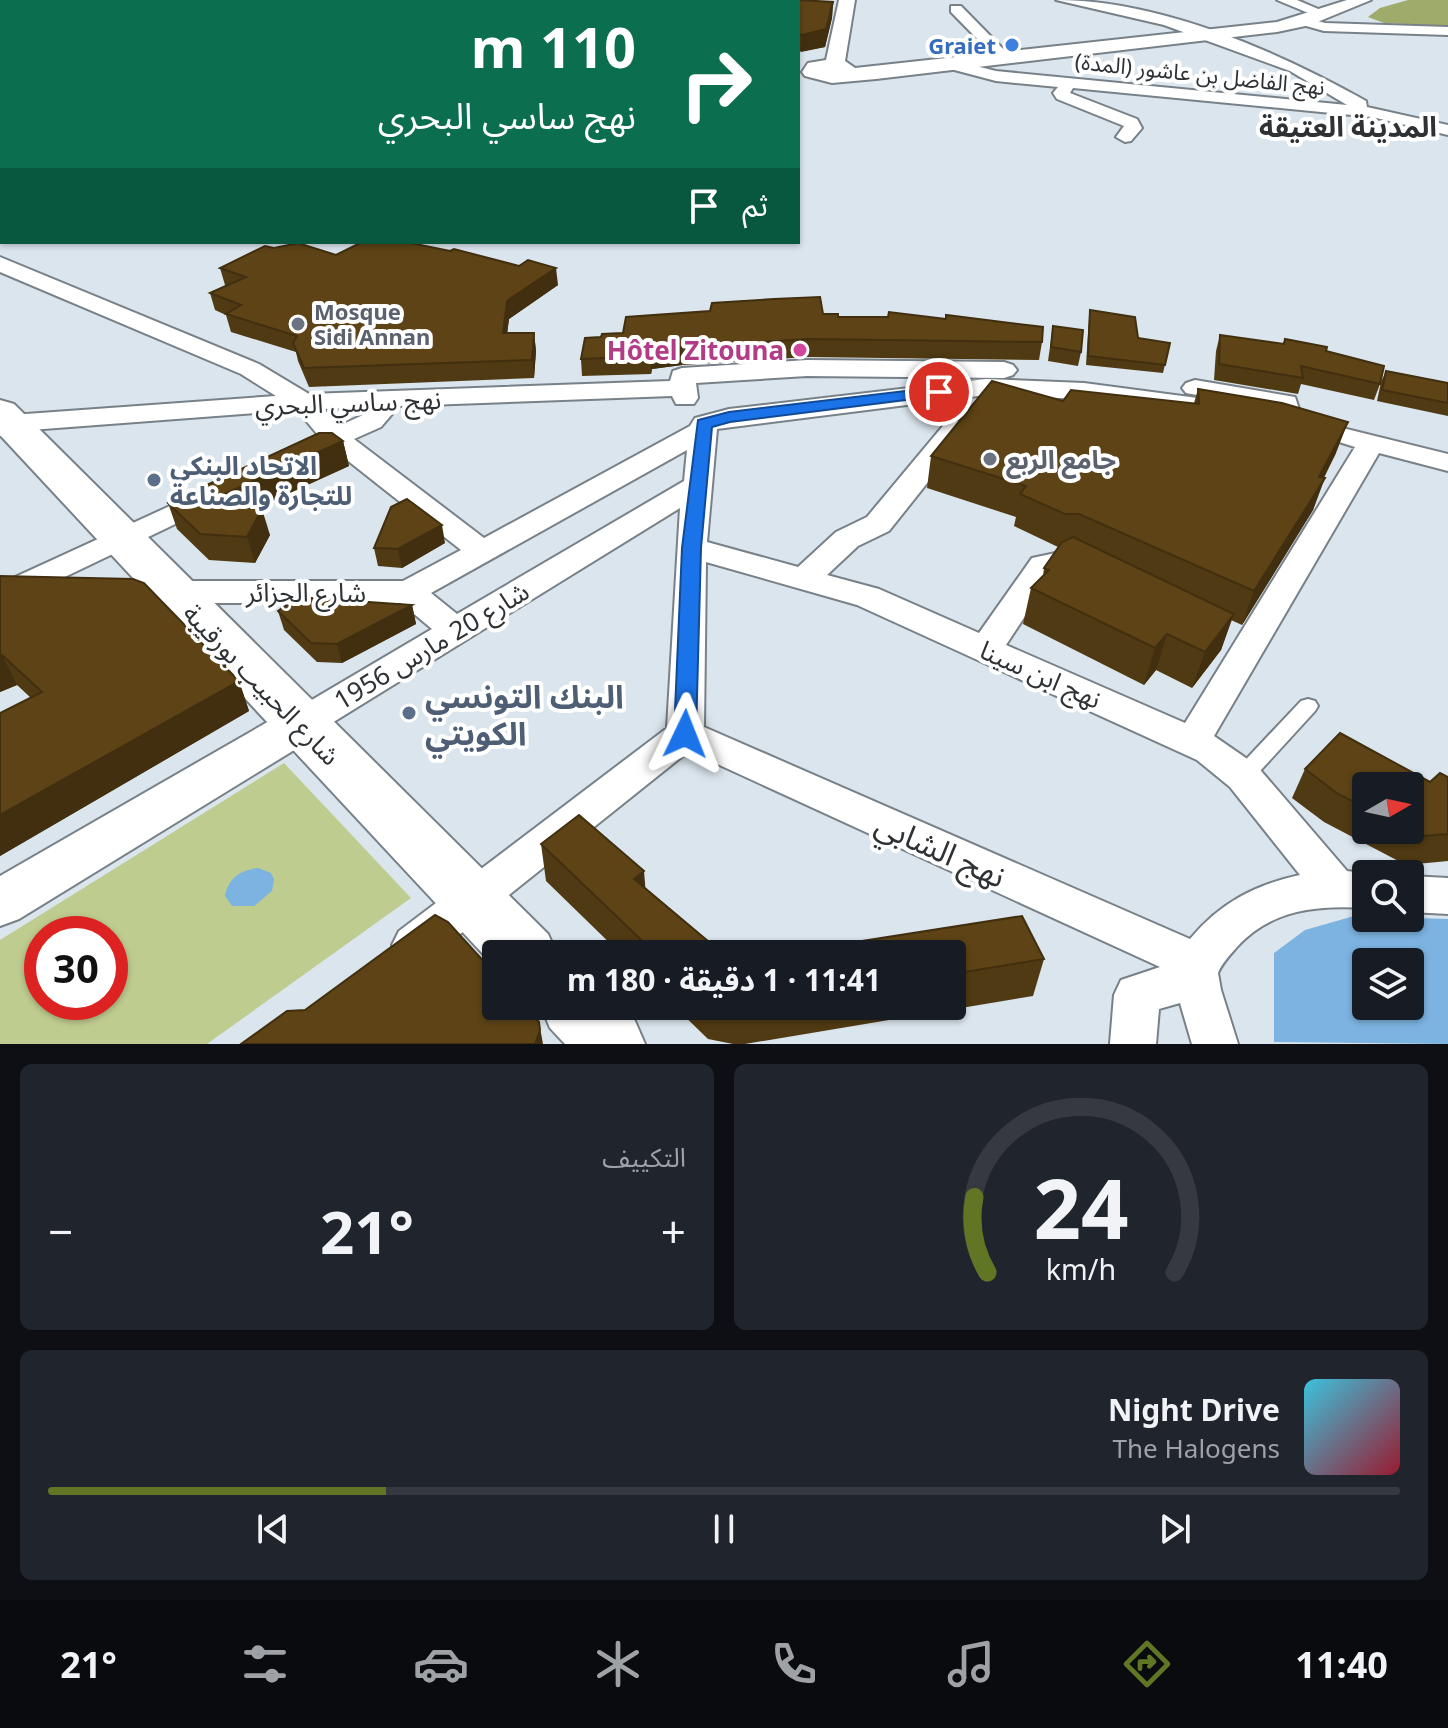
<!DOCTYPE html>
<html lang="ar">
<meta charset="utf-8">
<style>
body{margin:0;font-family:"Noto Sans","Noto Sans Arabic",sans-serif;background:#20242c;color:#f1f3f6;direction:rtl;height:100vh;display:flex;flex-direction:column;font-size:30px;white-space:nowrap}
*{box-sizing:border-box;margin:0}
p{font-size:26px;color:#9ea1a6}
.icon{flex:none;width:44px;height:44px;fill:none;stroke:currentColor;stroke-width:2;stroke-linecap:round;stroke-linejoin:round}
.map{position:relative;height:1044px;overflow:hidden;direction:ltr}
.side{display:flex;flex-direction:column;gap:20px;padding:20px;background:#0d0f14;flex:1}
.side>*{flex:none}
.guide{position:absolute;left:0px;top:0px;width:800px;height:244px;box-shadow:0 2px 6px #0004;direction:rtl;background:#0b6e4f;color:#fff;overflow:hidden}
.needle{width:52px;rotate:81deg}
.tools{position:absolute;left:1352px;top:772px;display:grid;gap:16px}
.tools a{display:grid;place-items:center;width:72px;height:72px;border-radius:8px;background:#171b24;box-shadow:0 2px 6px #0004;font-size:40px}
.speed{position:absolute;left:24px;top:916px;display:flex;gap:16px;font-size:40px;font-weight:700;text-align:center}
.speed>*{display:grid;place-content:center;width:104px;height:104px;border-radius:50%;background:#171b24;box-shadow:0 2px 6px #0004;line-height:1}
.speed .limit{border:12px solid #d22;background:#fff;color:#111}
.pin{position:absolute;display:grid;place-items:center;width:68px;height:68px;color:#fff;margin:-34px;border:4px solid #fff;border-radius:50%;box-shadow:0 2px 8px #0007}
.me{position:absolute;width:88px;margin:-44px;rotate:2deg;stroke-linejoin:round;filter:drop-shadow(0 0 6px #0008)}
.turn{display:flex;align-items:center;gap:28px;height:168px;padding:0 32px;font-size:36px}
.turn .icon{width:104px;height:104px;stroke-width:2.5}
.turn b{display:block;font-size:56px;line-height:68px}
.then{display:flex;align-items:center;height:76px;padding:0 32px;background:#0003;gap:16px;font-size:30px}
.big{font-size:60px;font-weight:700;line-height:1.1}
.side .tile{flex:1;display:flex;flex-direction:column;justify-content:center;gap:12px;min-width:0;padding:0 28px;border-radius:12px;background:#20242c}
.side .dial{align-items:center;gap:0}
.dial svg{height:208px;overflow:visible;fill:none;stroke:#363941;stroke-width:7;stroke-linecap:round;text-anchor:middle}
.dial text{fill:#f1f3f6;stroke:none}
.song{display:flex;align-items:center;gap:24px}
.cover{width:96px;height:96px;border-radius:12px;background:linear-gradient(135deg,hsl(190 70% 55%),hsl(350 70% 35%))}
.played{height:8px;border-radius:4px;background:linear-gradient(90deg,#617625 25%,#363941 25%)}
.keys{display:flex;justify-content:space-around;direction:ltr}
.heat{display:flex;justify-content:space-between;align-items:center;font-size:44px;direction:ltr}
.side .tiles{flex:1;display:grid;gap:20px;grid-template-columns:1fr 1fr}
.tile:last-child{grid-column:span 2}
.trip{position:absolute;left:482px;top:940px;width:484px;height:80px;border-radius:8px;background:#171b24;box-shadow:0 2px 6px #0004;font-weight:700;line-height:80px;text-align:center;direction:rtl}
.tabs{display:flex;height:128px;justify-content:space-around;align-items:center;background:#090b0e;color:#9ea1a6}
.tabs .icon{width:56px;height:56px}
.tabs .active{color:#617625}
.tabs b{font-size:36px;color:#f1f3f6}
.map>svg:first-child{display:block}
.green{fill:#bfcc8f;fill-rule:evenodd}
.forest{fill:#9eab6b}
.water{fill:#7cb3e0;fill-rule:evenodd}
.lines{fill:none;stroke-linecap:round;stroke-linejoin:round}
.service-casing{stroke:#788188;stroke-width:4}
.minor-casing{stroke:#788188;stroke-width:4}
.tertiary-casing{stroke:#788188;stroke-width:4}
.secondary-casing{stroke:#788188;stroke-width:4}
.service{fill:#fff;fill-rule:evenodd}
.minor{fill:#fff;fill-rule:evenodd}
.tertiary{fill:#fff;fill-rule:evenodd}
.secondary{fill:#fff;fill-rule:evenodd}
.wall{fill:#503a13;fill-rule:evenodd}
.shaded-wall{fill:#412f0f}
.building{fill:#5d4316;stroke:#412f0f;stroke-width:2}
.route{fill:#1a73e8;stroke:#114b97;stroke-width:2}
.shop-dot{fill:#3f7fe0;stroke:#fff;stroke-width:3}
.worship-dot{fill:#6b7280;stroke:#fff;stroke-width:3}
.hotel-dot{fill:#d1479c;stroke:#fff;stroke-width:3}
.service-dot{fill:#5c6f8a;stroke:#fff;stroke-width:3}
.labels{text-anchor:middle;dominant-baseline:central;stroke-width:8;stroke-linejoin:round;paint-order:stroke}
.far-shop-label{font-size:22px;font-weight:bold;fill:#366cbe;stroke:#fff;text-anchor:end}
.far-street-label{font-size:22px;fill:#2e3235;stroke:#fff}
.far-worship-label{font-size:22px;font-weight:bold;fill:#5b616d;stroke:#fff;text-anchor:start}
.hotel-label{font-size:26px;font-weight:bold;fill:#b23c85;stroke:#fff;text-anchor:end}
.street-label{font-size:26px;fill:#2e3235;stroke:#fff}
.worship-label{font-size:26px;font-weight:bold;fill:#5b616d;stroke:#fff;text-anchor:start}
.service-label{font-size:26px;font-weight:bold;fill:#4e5e75;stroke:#fff;text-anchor:start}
.far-district-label{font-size:28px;font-weight:bold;fill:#2e3235;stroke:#fff}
.near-service-label{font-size:32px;font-weight:bold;fill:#4e5e75;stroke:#fff;text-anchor:start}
.near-street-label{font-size:32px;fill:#2e3235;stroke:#fff}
</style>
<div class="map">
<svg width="1448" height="1044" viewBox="0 0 1448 1044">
<rect width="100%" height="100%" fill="#dbe5ed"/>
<path class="green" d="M284,763L411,898L207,1044H0V940ZM42,934H110V1002H42Z"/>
<polygon class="forest" points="1408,0 1448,0 1448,26 1384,23 1368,17 1380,8"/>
<g class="water">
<path d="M258,868L271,873L274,879L272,891L254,906H232L225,896C228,878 241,870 258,868Z"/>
<path d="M1354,916L1448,919V1044L1274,1042V953L1305,930ZM1366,962H1410V1006H1366Z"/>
</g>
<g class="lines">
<defs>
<polygon id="service" points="1308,699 1315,701 1318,706 1315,711 1250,782 1243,784 1236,782 1233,776 1236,770 1301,701"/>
<g id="minor">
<polygon points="62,0 80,0 60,2"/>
<polygon points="152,0 170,0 150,2"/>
<path d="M1056,0C1160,0 1277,51 1366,101L1367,107L1448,125V135L1372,117L1073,88L1070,93L1137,119L1142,128L1131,141L1125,142L1116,137L1124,126L1057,99L1053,93L1058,87L996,81L943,67L940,64L948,59L996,71L1347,105L1290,71L1164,25Z"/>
<polygon points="1277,0 1297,0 1330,14 1318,17"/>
<polygon points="951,6 961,6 1010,56 1010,62 1000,62 951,12"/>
<polygon points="1304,17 1325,23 1448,27 1448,35 1324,31 1299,24 1299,18"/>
<polygon points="0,19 2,19 0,28"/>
<polygon points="2,52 2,62 0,63 0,53"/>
<polygon points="2,101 2,112 0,112 0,102"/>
<path d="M0,257L259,364L309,394L670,381L673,371L682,368L807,360L1004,362L1013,365L1017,370L1013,375L1004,378L807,376L696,383L698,398L694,404H676L672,396L399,406L381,427L354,439L484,538L690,426L695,418L729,409L986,379L1084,383L1228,402L1232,408L1228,414L1219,416L1084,399L986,395L717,429L707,542L798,567L836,532L867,517L947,421H967L970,427L967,433L889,531L858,546L827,575L879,589L979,633L1032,558L1065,551L1093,559L1103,569L1098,576C1081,581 1069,568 1054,572L1006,645L1185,723L1355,447L1294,428L1280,427L1274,409L1186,393L1182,388L1186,383L1195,380L1295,397L1302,418L1448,454V471L1379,453L1214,736L1256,765L1347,871L1371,874H1366V908C1318,905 1271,909 1237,947C1230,955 1222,963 1218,973L1221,990L1238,1044H1192L1180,1003L1159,1009L1156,1044H1110L1114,995L1121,980L1160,967L689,751L429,959L414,964L399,959L392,945L399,931L667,728L680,508L314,734L301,738L288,734L283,724L288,714L432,629L401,603H162L151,600L146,592L151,584L162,581H403L461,550L333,449L320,453L310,451L306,445L318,435L297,410L17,431L0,436V418L12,415L276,396L241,374L0,272ZM369,407L363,415L339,426L324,409ZM687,450L684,481L457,614L431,593ZM706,562L857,605L1197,760L1230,787L1300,875C1254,885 1220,903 1190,939L704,727Z"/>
<polygon points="207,489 217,492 222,498 217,504 0,608 0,584"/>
<polygon points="1410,876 1448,878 1448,914 1410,912"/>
</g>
<g id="tertiary">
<polygon points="346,0 389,0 390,2 347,2"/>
<polygon points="427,0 451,0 452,2 426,2"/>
<polygon points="839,0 855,0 845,61 855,68 1277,22 1347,0 1371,0 1310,25 1277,32 876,79 832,83 805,76 802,72 808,63 826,60"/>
<rect x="0" y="133" width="2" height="14"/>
<polygon points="301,707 317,712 324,724 317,736 19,919 0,926 0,876 285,712"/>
</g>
<g id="secondary">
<polygon points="0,400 14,404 548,934 557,954 496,954 496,968 0,435"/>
<polygon points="541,1006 620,1006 635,1021 645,1044 565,1044 550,1028"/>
</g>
</defs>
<use href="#service" class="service-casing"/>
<use href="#minor" class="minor-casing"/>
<use href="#tertiary" class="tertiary-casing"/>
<use href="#secondary" class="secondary-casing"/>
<use href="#service" class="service"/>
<use href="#minor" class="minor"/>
<use href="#tertiary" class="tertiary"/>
<use href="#secondary" class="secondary"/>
</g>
<g class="wall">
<polygon points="798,2 833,2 832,18 825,47 798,52"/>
<polygon points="274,248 558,285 509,319 507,333 534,333 536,351 534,378 309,387 298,361 296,352 231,332 226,315 215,310 210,293 226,286 225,285 220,268"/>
<polygon points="1090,310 1138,338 1170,343 1163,373 1086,365 1089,318"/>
<polygon points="823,314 838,317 1042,342 1039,360 807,357 682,365 652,369 651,374 582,376 581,359 601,337 623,333"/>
<polygon points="1053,326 1081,352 1078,366 1048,361"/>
<polygon points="1220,335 1283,344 1285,339 1326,351 1380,384 1374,400 1301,384 1298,394 1214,380 1216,351"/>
<polygon points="1386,371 1448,383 1448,416 1377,401 1381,382"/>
<polygon points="1198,389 1336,453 1324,478 1313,510 1242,625 1231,620 1221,650 1192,688 1156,670 1144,685 1023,624 1031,588 1043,576 1044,568 1058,547 1014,526 1016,517 927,488 931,456 1063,401 1194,403"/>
<polygon points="343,441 349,466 255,509 270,535 255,563 209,560 177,529 168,503"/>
<polygon points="445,543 402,568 378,566 374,548"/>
<polygon points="0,576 239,681 249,711 0,856 0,713 31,698 17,685 0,692"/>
<polygon points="412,605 416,624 342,663 317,662 284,630 278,611"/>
<path d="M1305,769L1430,782L1448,777V861L1406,865L1324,822L1292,798ZM1366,786L1410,830H1366Z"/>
<polygon points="541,844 646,888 721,952 735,954 621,954 546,881"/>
<polygon points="952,954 1044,959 1033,996 745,1044 733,1044 708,1039 674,1006 952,1006"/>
</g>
<g class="shaded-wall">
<polygon points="25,0 59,0 57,2 18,2"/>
<polygon points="833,2 832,18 825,47 801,52 802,35"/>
<polygon points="556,268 558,285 509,319 505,351 503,333 507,301"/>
<polygon points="534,333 536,351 534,378 532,360"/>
<polygon points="681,347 682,365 652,369 651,374 651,351"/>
<polygon points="1348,422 1336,453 1315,493 1325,478 1313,510 1242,625 1254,591 1319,477"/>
<polygon points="343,441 349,466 212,528 204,503"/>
<polygon points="262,509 270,535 255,563 247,537"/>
<polygon points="442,525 445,543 402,568 398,549"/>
<polygon points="412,605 416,624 342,663 337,644"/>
<polygon points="1234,614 1221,650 1192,688 1205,652"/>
<polygon points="1167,634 1156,670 1144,685 1155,648"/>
<polygon points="2,655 17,685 0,692 0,656"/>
<polygon points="239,681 249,711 0,856 0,815"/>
<polygon points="644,871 647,908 634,879"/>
<polygon points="539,1022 543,1044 535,1044"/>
</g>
<g class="building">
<polygon points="0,0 25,0 18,2 2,2 2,7 1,7"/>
<polygon points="800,0 833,2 826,29 802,35 798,34 798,2"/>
<polygon points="362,242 406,242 450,251 454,249 519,266 528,260 556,268 507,301 503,333 534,333 532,360 304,368 293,343 297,336 226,314 241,305 210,293 246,277 220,268 265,246 274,248 298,243 336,255"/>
<polygon points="820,297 823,314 838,314 838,317 888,317 889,312 946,319 946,315 1043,327 1042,342 808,339 681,347 651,351 651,356 581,359 585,338 601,337 602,334 623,333 626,317 710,311 712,303 774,299"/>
<polygon points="1090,310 1135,317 1138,338 1170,343 1165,365 1088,356"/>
<polygon points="1053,326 1083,330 1081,352 1051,347"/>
<polygon points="1220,335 1284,344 1285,339 1327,347 1326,351 1384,366 1380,384 1301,366 1303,378 1219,364"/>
<polygon points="1386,371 1448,383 1448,403 1382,390"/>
<polygon points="992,381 1063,401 1071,390 1199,404 1198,389 1282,403 1348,422 1319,477 1325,478 1254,591 1079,514 1065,514 1020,494 1026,486 931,456"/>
<polygon points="319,433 332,433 343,441 204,503 262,509 247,537 200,534 168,503"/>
<polygon points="407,499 442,525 398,549 374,548 391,507"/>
<polygon points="1073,537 1234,614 1205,652 1167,634 1155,648 1031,588 1049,570 1044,568 1062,542"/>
<polygon points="0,576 133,579 144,583 239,681 0,815 0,713 42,692 2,655 0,656"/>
<polygon points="296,597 412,605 337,644 311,643 278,611"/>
<polygon points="1340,733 1430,782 1440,773 1448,777 1448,834 1423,836 1410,830 1410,786 1366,786 1366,808 1338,794 1305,769"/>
<polygon points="579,815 644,871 634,879 721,952 735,954 656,954 541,844"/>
<polygon points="435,915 448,922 496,975 496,1006 525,1006 539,1022 540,1030 535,1044 241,1044 287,1011 305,1010"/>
<polygon points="1022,916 1044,959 952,974 952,954 779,954"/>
<polygon points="724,1006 756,1006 739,1009"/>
</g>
<polygon class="route" points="939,387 945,389 945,395 730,422 712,427 701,548 696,734 693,740 685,743 677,740 674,734 682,548 698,420 729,412"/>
<circle class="shop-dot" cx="1012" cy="45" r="8"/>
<g class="worship-dot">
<circle cx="298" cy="324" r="8"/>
<circle cx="990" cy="459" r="8"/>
</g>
<circle class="hotel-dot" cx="800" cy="350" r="8"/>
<g class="service-dot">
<circle cx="154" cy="480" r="8"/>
<circle cx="409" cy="713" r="8"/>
</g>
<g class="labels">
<g class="far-shop-label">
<text x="996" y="45">Graiet</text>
</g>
<g class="far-street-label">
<text transform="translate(1200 73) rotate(6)">نهج الفاضل بن عاشور (المدة)</text>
</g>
<g class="far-worship-label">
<text x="314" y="311">Mosque<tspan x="314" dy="25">Sidi Annan</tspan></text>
</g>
<g class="hotel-label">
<text x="784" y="350">Hôtel Zitouna</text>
</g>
<g class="street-label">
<text transform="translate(348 402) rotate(-2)">نهج ساسي البحري</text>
<text x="306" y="592">شارع الجزائر</text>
<text transform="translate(431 645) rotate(-31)">شارع 20 مارس 1956</text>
<text transform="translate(1041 674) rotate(24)">نهج ابن سينا</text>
<text transform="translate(262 684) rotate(46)">شارع الحبيب بورقيبة</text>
</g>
<g class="worship-label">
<text x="1006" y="459">جامع الربع</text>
</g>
<g class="service-label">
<text x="170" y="465">الاتحاد البنكي<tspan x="170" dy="30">للتجارة والصناعة</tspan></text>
</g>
<g class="far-district-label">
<text x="1348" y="126">المدينة العتيقة</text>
</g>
<g class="near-service-label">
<text x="425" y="695">البنك التونسي<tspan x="425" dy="37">الكويتي</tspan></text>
</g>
<g class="near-street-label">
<text transform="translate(941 849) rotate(24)">نهج الشابي</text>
</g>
</g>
</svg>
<div class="tools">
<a><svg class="needle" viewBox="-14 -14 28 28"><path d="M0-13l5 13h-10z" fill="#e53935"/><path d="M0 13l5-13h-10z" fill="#9ea1a6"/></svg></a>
<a><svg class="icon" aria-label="search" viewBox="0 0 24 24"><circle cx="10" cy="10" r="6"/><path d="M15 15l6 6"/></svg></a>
<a><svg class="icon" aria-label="layers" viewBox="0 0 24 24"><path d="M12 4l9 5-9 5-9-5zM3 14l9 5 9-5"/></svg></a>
</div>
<div class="speed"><div class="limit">30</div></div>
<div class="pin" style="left:939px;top:392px;background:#d93025"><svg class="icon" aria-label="arrive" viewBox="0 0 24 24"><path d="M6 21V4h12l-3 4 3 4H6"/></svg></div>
<svg class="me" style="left:685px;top:734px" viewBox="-20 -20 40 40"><path d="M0-17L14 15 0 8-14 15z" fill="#1a73e8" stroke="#fff" stroke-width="4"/></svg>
<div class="trip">11:41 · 1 دقيقة · 180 m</div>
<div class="guide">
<div class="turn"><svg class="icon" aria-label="right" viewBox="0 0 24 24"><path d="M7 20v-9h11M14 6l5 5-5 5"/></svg><div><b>110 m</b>نهج ساسي البحري</div></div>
<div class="then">ثم<svg class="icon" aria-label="arrive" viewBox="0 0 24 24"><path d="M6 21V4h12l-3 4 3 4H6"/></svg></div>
</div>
</div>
<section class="side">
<div class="tiles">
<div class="tile dial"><svg viewBox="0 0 100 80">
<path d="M14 69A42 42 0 1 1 86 69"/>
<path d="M14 69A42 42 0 0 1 9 40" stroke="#617625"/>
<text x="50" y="56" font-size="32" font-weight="700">24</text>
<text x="50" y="72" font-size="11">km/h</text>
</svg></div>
<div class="tile"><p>التكييف</p>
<div class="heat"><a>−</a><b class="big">21°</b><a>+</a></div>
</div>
<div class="tile">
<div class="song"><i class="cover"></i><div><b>Night Drive</b><p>The Halogens</p></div></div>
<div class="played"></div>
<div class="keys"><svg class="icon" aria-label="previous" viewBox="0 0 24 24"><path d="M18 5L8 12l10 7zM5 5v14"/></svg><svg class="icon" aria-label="pause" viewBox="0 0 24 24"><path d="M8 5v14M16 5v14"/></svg><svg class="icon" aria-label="next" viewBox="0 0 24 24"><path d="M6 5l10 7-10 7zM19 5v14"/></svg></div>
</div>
</div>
</section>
<nav class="tabs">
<b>11:40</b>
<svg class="icon active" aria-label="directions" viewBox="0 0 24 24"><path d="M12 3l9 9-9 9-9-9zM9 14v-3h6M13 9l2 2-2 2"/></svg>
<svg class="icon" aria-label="music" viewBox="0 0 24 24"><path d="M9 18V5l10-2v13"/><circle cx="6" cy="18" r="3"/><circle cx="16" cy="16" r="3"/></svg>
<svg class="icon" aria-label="phone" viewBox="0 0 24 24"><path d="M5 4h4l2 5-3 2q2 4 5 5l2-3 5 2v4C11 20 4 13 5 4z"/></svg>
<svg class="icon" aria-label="climate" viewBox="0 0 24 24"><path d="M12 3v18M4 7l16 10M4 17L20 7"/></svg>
<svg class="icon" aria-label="car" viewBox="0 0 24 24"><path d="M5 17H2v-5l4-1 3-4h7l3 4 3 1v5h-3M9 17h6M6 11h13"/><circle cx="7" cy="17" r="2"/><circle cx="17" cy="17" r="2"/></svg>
<svg class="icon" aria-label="filters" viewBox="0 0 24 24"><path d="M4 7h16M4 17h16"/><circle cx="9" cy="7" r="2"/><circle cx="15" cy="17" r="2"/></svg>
<b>21°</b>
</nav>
